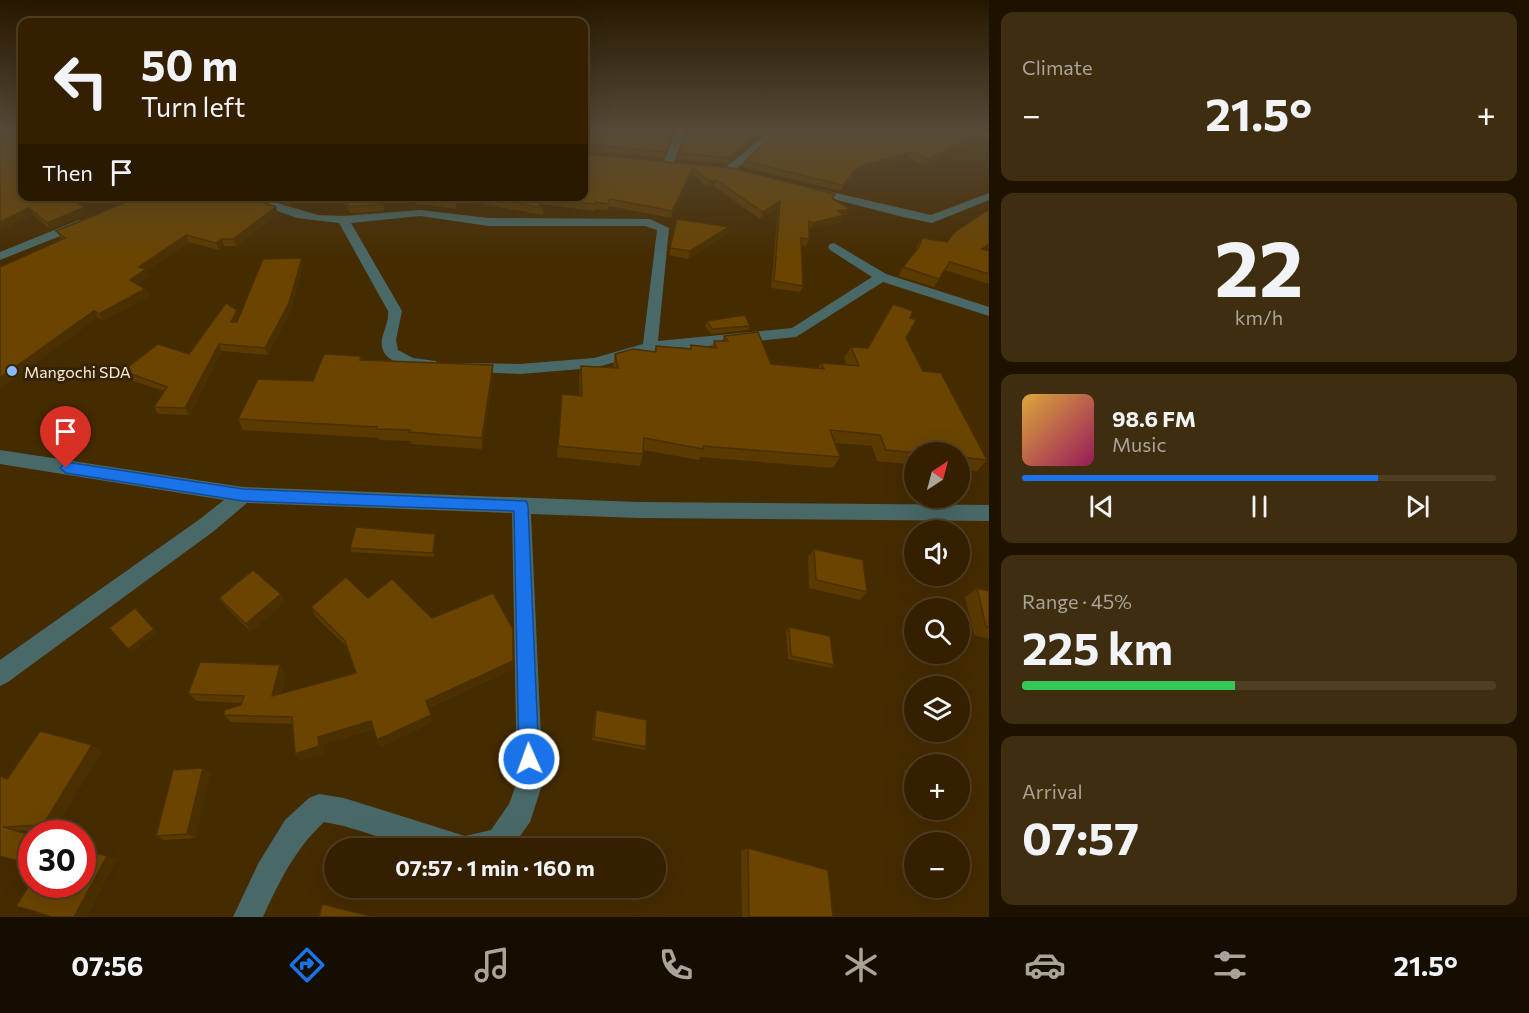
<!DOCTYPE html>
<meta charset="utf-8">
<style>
body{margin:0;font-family:Commissioner,sans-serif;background:#3f2d0f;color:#f1f3f6;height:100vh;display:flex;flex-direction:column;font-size:22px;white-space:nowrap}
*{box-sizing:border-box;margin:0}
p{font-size:20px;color:#a9a399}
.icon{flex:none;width:33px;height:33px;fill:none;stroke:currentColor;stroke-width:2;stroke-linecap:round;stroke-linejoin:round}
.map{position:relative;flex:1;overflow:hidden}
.details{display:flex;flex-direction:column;gap:12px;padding:12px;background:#1d1200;width:540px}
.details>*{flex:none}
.guide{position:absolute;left:18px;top:18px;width:570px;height:183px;border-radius:12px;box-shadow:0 6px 24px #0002,0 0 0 2px #4e3e22;background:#342000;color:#f1f3f6;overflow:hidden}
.needle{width:39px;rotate:36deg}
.controls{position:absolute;left:904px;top:442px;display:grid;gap:12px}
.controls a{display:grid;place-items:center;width:66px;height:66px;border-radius:50%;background:#342000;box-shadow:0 6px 24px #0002,0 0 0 2px #4e3e22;font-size:30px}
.speed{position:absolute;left:18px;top:820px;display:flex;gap:12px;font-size:30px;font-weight:700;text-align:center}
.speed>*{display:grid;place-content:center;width:78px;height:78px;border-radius:50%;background:#342000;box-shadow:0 6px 24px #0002,0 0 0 2px #4e3e22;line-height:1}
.speed .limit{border:9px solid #d22;background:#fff;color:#111}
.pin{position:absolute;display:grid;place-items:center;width:51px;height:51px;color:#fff;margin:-62px -26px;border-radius:50% 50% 50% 0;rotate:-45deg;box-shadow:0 0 6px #0007}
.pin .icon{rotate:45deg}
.me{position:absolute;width:66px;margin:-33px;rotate:358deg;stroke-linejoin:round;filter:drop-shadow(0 0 4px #0008)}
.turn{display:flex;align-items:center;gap:21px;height:126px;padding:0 24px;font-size:27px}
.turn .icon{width:78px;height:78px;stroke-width:2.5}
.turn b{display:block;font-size:42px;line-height:51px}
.then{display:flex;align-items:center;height:57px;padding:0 24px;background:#0003;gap:12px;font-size:22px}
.big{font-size:45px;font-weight:700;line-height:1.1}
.details .tile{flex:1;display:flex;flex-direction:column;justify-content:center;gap:9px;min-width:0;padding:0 21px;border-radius:12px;background:#3f2d0f}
.details .dial{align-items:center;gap:0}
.dial b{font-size:78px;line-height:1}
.song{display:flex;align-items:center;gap:18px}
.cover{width:72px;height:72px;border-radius:9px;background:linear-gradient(135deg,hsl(40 70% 55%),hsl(330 70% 35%))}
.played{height:6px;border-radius:3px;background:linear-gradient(90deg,#1a73e8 75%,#4e3e22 75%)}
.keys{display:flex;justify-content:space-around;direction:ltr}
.heat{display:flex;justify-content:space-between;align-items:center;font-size:33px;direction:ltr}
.charge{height:9px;border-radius:4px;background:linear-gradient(90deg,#34c759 45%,#4e3e22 0)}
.trip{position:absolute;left:324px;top:838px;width:342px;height:60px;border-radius:30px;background:#342000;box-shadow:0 6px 24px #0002,0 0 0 2px #4e3e22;font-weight:700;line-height:60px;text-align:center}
.dock{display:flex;height:96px;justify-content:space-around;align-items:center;background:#150d00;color:#a9a399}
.dock .icon{width:42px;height:42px}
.dock .on{color:#1a73e8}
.dock b{font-size:27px;color:#f1f3f6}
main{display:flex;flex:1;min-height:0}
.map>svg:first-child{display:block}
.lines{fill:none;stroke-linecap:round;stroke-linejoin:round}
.minor{fill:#496968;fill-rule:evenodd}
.wall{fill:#5b3a00}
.shaded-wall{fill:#4a3000}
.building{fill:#6a4400;stroke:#4a3000;stroke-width:1.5}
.route{fill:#1a73e8;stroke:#114b97;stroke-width:1.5}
.poi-dot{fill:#86bbfb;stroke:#362307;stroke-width:2}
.labels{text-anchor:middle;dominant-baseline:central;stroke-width:6;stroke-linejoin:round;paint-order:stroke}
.poi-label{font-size:16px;fill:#fdecd7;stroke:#362307;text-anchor:start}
</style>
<main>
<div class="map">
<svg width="989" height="917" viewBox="0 0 989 917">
<rect width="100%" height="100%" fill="#452b00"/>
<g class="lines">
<g class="minor">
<polygon points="676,130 686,130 674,162 665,164 664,162"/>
<polygon points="771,130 782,130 734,171 726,171 726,167"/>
<polygon points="972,130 989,132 989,138 974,132"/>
<polygon points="810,187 931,215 989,193 989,200 932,223 903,217 806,192 806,188"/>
<path d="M235,196H253L318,215L343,216L420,210L489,218L650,219L669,228L658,341L792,328L872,277L830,250L828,247L830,244L834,243L886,274L989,307V316L883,282L796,337L651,352L594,368L520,374L470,372L464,371L462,367L464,363L520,364L594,358L643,344L657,230L645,226H489L420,216L351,223L402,311L396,340L398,350L413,358L436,361L439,365C434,372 425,370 417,369C402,366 378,359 382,339C384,329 389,321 388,311L339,223L297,218Z"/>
<polygon points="79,220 83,221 83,227 0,260 0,252"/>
<path d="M0,450L243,487L638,502L989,505V521L638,518L531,514L543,782L530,822L511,849H418L344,826L324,822C295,849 279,882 263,917H233L258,864L285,820L309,798L319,794L344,798L465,836L491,830L509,804L517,782L512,513L247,503L214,531L8,682L0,686V660L200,519L224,500L0,464Z"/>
</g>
</g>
<g class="wall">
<polygon points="584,130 674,130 663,158 584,150 584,154 731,168 835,194 833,199 847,215 844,216 841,222 810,229 809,229 809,239 806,246 801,245 803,286 800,292 771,288 778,208 760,219 714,186 707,187 692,174 671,218 609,206 607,210 595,209 594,211 539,204 544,208 543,215 454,199 456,202 456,209 383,199 384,211 350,213 341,199 341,196 584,196"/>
<polygon points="688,130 767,130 727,164 678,159"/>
<polygon points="904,131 980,137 925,165 907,158 855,173 840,191 743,167 745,161"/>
<polygon points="22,196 85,207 88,214 50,229 33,214 0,231"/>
<polygon points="263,196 301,196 290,205"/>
<polygon points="276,207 278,214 236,246 224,246 219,250 189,242 147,271 149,276 137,284 145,289 149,296 103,321 98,317 0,389 62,239 56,231"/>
<polygon points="989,209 989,248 987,250 989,251 989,284 945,270 934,287 898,276 903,267 915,252 917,246 922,238 947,242"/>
<polygon points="677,219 729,227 727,234 688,259 669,255"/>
<polygon points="303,264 291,310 268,355 222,351 189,415 158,414 154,407 164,391 127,379 123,371 189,354 237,310 239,315"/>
<polygon points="910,318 906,338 923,371 987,460 977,471 960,469 960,453 915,453 915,465 877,461 872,446 835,443 840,457 833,468 700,457 699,460 643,450 643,454 640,466 557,457 562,394 580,396 579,377 581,366 614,367 613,365 615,354 654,352 656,346 690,348 691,345 712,347 714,341 722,341 724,336 771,364 818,368 821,363 847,365 844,358 851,347 868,348"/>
<polygon points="707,321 750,326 748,330 711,334 705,326"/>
<polygon points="361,356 362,360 493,376 482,449 411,444 411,441 379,440 379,438 243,430 238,419"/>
<polygon points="435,538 434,557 351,552 350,548"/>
<polygon points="814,549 867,592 860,600 809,588 808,557"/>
<polygon points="977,588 989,591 989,639 974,635 965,597"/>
<polygon points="219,598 285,601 251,632 225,606"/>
<polygon points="368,598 432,618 513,669 428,708 433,722 380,747 374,729 323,744 324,753 301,760 295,754 293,724 231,722 224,715 241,705 242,703 197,701 188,694 286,673 281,694 356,673 348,648 315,616 311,607"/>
<polygon points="789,627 834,665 831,668 788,659 786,631"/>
<polygon points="596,710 646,747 645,750 592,740 595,713"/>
<polygon points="102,751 54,829 17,831 0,856 7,779"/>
<polygon points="909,769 915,769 915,800 904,771"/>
<polygon points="210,773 195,838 165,840 156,836"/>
<polygon points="748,848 833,917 742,917 741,851"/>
</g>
<g class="shaded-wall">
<polygon points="673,130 674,130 663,158 665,152"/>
<polygon points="762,130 767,130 727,164 729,158"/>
<polygon points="983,131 980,137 925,165 929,159"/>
<polygon points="910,152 907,158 855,173 840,191 843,185 858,167"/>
<polygon points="693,168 692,174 671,218 672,211"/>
<polygon points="716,180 714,186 707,187 709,181"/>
<polygon points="291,196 301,196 290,205 289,198"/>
<polygon points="780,201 778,208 760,219 763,212"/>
<polygon points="85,207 88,214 50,229 47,223"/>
<polygon points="276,207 278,214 236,246 233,239"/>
<polygon points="29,208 33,214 0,231 0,222"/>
<polygon points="850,209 847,215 844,216 841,222 810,229 813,223 838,211"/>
<polygon points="729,227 727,234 688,259 690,251"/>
<polygon points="186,235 189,242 147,271 149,276 133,287 130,280 139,267"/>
<polygon points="222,239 224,246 219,250 216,243"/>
<polygon points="989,244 989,248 977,258 982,249"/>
<polygon points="302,258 303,264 291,310 268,355 265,348"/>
<polygon points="145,289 149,296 103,321 99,314"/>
<polygon points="237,310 240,317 234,329 231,322"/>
<polygon points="94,311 98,317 0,389 0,378"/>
<polygon points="219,344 222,351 189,415 185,408"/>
<polygon points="493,365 493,376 482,449 482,438"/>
<polygon points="281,594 285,601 251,632 246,624"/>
<polygon points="135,608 157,632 132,653 128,649"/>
<polygon points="513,661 513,669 427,708 426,701"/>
<polygon points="280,665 286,673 278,704 272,696"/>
<polygon points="431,715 433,722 380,747 377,740"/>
<polygon points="371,721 375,728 323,744 324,753 301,760 295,754 318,737"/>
<polygon points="92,745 102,751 54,829 43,825"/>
<polygon points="203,768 210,773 195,838 187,834"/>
<polygon points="107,856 117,859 87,917 74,917"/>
</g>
<g class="building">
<polygon points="0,130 22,130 22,196 64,196 85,207 47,223 29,208 0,222"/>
<polygon points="584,130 673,130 665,152 584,144"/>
<polygon points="688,130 762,130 729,158 679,153"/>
<polygon points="780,130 901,130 904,131 908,130 983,131 929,159 910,152 858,167 843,185 745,161"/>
<polygon points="584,147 584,154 731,168 835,194 832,198 850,209 838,211 844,215 813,223 809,221 809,239 801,238 803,286 774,281 780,201 763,212 716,180 709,181 693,168 672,211 610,199 608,204 595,202 595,204 531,197 544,208 474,196 584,196"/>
<polygon points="144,196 246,196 276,207 233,239 222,239 216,243 186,235 139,267 146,269 130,280 145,289 99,314 94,311 0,378 0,267 65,238 56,231 129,201"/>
<polygon points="343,196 382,196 383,204 349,207"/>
<polygon points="410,196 452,196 456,202"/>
<polygon points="989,209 989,244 982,249 989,251 989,274 950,262 939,279 903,267 919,247 922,238 947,242 955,232"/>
<polygon points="677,219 729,227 690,251 670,248"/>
<polygon points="302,258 289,303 265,348 219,344 185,408 154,407 167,387 123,371 158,344 189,354 226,303 237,310 231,322 237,322 263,259"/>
<polygon points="893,304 913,311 910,318 916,320 906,338 923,371 941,373 987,460 960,457 960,453 917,453 886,450 880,435 830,430 840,457 703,446 703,449 644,438 643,454 558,446 562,394 582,396 581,366 618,368 615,354 633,349 656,352 656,346 691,349 691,345 717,348 714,341 728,341 724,336 758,332 771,364 824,369 821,363 859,366 851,347 868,348"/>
<polygon points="745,315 750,326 712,329 707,321"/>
<polygon points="324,354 361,356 360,360 493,365 482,438 409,432 410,430 377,429 377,427 238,419 258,379 313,381"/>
<polygon points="356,527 435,534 433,553 350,548"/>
<polygon points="814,549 863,560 867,592 816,580"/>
<polygon points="253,570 281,594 246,624 219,598"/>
<polygon points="346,577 368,598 392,579 432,618 493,593 513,629 513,661 426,701 431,715 377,740 371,721 318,737 319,746 295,754 292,717 224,715 224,710 241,705 244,696 188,694 200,662 280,665 272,696 356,673 345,641 311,607"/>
<polygon points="977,588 989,591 989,627 986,627"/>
<polygon points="135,608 154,629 128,649 109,628"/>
<polygon points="789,627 830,636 834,665 791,656"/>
<polygon points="596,710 647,720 646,747 594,737"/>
<polygon points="40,731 92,745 43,825 3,827 32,835 32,865 0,856 0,776 7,779"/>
<polygon points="203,768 187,834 156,836 173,770"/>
<polygon points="909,769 915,769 915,784"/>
<polygon points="748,848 828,870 833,917 749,917"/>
<polygon points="82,849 107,856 74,917 52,917 16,906 32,881 32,885 82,885"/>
<polygon points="322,904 374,917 319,917"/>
</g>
<linearGradient id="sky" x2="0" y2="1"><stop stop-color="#261800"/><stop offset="0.5" stop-color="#564a37"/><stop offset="1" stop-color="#564a37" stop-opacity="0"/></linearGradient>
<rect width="989" height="259" fill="url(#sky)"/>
<polygon class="route" points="66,462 243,489 526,501 528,506 539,759 536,766 529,769 522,766 519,759 514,511 243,501 66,473 60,468"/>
<circle class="poi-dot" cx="12" cy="371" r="6"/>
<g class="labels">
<g class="poi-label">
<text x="24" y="371">Mangochi SDA</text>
</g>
</g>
</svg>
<div class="controls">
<a><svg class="needle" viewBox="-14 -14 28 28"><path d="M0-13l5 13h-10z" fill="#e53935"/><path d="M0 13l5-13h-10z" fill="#a9a399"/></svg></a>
<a><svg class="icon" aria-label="sound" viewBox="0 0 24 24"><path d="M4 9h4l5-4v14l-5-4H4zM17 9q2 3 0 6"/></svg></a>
<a><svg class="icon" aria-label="search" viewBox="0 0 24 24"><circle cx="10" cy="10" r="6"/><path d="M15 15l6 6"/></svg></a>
<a><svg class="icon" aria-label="layers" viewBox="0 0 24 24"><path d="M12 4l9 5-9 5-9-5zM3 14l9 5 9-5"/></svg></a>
<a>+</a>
<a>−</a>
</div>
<div class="speed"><div class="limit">30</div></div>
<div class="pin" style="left:66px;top:468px;background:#d93025"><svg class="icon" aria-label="arrive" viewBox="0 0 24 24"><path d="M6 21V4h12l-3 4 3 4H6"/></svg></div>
<svg class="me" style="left:529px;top:759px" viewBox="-20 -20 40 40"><circle r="17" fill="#1a73e8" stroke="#fff" stroke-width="3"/><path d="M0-11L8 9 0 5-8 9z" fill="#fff"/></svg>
<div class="trip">07:57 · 1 min · 160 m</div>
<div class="guide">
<div class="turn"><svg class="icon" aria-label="left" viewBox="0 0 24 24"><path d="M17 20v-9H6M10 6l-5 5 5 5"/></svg><div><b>50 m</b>Turn left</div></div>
<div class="then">Then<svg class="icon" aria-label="arrive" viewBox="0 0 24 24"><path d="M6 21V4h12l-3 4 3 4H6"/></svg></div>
</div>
</div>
<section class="details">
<div class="tile"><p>Climate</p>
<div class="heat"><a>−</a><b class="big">21.5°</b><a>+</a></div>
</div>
<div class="tile dial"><b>22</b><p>km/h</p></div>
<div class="tile">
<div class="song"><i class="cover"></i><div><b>98.6 FM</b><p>Music</p></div></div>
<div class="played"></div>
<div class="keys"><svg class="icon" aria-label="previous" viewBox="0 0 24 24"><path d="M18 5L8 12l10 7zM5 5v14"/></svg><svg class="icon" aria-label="pause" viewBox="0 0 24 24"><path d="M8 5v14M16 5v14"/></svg><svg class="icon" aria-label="next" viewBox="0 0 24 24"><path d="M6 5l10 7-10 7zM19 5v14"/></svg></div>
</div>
<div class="tile"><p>Range · 45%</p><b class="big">225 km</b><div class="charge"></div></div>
<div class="tile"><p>Arrival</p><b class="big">07:57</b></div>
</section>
</main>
<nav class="dock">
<b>07:56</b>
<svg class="icon on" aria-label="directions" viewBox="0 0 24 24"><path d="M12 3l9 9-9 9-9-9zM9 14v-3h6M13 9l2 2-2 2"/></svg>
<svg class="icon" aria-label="music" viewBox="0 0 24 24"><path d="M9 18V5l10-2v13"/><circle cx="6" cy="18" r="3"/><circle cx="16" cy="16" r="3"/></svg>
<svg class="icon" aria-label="phone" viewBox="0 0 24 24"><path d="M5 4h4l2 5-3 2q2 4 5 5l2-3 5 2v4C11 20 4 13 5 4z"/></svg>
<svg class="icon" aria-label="climate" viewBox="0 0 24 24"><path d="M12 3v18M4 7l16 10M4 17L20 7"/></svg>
<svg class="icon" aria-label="car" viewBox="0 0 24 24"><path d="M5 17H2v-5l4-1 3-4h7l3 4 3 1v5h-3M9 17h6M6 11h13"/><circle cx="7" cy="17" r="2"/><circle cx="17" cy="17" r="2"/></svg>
<svg class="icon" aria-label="filters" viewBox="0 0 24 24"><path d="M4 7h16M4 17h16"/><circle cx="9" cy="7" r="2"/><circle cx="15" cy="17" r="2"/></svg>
<b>21.5°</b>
</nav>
